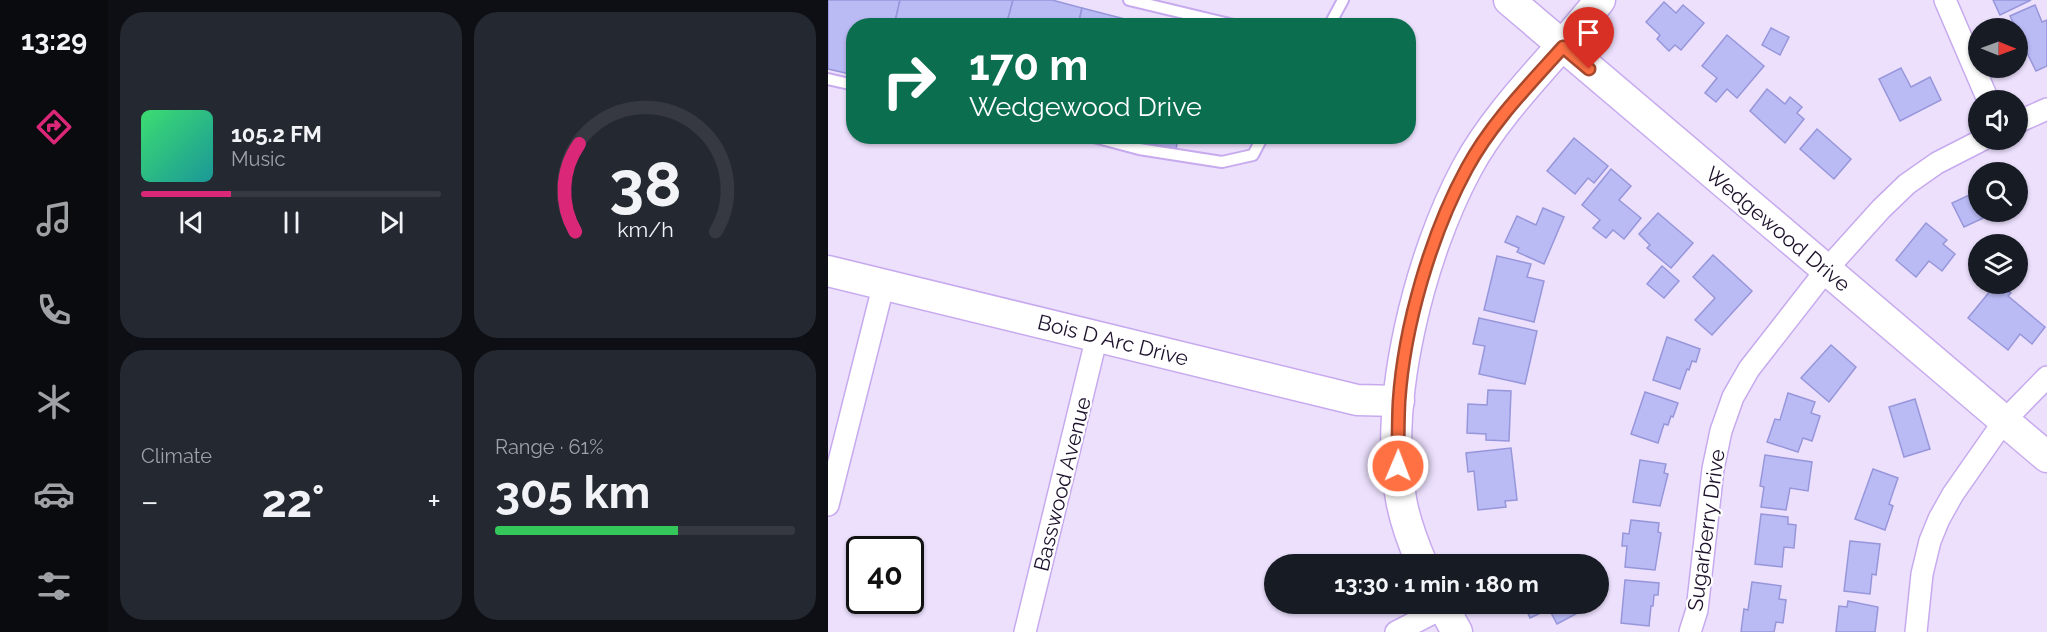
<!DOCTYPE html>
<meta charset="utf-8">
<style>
body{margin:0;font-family:Raleway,sans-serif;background:#242831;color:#f1f3f6;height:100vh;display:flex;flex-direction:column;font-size:22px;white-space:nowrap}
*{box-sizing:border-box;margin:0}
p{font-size:20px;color:#9ea1a6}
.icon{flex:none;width:33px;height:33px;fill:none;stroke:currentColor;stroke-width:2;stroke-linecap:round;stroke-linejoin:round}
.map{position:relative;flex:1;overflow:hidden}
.panel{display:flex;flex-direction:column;gap:12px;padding:12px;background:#0d0f14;width:720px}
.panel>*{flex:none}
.top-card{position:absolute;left:18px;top:18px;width:570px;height:126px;border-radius:24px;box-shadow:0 2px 4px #0004;background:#0b6e4f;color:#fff;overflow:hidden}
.needle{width:39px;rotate:91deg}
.tools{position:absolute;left:1140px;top:18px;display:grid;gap:12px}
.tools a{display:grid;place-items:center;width:60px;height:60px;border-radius:50%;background:#171b24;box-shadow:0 2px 4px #0004;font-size:30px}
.speed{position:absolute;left:18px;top:536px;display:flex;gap:12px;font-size:30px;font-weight:700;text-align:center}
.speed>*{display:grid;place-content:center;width:78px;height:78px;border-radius:50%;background:#171b24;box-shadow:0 2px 4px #0004;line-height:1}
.speed .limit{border:3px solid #111;border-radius:9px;background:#fff;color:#111}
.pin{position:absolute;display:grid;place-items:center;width:51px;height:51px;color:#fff;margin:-62px -26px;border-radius:50% 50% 50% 0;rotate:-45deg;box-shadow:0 0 6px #0007}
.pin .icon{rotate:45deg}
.me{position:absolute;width:66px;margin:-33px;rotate:1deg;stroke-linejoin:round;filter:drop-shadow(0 0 4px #0008)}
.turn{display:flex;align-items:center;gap:21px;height:126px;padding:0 24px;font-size:27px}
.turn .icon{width:78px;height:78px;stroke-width:2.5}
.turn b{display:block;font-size:42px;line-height:51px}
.big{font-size:45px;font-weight:700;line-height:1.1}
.panel .tile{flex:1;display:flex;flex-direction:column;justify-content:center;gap:9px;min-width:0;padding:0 21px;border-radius:24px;background:#242831}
.panel .dial{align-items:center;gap:0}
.dial svg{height:156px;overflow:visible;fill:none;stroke:#363941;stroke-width:7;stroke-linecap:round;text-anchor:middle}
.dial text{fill:#f1f3f6;stroke:none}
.song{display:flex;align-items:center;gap:18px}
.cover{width:72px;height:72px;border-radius:9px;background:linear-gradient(135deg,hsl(140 70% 55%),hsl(180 70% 35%))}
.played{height:6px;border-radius:3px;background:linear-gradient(90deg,#db2777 30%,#363941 30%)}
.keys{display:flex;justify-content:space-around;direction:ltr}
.heat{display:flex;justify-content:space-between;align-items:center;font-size:33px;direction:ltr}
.charge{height:9px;border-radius:4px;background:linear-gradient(90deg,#34c759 61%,#363941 0)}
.panel .tiles{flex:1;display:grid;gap:12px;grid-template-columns:repeat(2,1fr)}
.trip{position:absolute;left:436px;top:554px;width:345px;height:60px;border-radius:30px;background:#171b24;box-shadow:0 2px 4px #0004;font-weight:700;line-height:60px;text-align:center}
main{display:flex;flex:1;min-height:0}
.tabs{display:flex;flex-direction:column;width:108px;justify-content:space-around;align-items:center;background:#090b0e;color:#9ea1a6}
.tabs .icon{width:42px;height:42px}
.tabs .on{color:#db2777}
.tabs b{font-size:27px;color:#f1f3f6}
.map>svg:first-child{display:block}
.building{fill:#babbf4;stroke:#9796db;stroke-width:1.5}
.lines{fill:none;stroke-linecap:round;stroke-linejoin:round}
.lane-casing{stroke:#c7aaee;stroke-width:14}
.street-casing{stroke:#c7aaee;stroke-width:24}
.secondary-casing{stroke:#c7aaee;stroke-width:33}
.lane{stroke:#fff;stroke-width:10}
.street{stroke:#fff;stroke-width:21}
.secondary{stroke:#fff;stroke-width:30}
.route-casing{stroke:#a6492c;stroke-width:15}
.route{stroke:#ff7043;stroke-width:10}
.labels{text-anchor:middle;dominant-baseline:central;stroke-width:4.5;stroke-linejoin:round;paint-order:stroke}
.street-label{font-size:21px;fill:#1d112b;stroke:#fff}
</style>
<main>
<nav class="tabs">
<b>13:29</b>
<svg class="icon on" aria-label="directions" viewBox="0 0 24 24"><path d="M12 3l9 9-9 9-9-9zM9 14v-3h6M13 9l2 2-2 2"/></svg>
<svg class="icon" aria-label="music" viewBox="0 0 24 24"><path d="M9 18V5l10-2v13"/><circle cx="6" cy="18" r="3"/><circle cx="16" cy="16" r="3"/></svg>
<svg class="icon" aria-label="phone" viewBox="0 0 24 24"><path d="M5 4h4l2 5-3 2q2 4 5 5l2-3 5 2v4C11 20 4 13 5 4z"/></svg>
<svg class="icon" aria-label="climate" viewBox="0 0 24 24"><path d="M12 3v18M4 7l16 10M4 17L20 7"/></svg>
<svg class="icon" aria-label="car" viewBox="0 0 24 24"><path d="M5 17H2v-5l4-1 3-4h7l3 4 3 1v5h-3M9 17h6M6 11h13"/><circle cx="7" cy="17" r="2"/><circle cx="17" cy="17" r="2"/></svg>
<svg class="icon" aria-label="filters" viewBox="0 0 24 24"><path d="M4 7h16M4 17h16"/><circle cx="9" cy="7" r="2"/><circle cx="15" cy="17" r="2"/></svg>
</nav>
<section class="panel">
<div class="tiles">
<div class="tile">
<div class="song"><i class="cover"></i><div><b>105.2 FM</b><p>Music</p></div></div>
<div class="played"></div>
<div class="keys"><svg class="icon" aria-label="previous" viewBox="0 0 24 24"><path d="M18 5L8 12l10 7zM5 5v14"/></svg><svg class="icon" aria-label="pause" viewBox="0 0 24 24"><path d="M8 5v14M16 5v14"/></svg><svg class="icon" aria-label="next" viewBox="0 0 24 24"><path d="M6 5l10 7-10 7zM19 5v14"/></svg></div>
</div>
<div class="tile dial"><svg viewBox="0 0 100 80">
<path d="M14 69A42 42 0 1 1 86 69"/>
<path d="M14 69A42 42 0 0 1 16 24" stroke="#db2777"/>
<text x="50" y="56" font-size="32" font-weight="700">38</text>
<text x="50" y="72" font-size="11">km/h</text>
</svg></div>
<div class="tile"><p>Climate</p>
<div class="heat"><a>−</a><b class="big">22°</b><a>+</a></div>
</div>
<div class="tile"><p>Range · 61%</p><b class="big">305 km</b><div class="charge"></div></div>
</div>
</section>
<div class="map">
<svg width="1219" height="632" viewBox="0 0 1219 632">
<rect width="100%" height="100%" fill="#ece0fd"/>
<g class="building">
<polygon points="0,0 72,0 66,26 26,26 26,75 0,69"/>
<polygon points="72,0 185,0 178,26 66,26"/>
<polygon points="185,0 224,0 254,8 250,26 178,26"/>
<polygon points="1165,0 1203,0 1172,15"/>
<polygon points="836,2 848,13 855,5 876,23 853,50 847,45 841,51 829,39 832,35 818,22"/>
<polygon points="1207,5 1214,22 1219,20 1219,66 1208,71 1198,51 1195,53 1190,41 1192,37 1182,16"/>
<polygon points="254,8 324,26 250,26"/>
<polygon points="943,28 961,37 952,55 934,45"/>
<polygon points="899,35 936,66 909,98 899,89 888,102 877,93 889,78 874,66"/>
<polygon points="1073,68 1083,87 1102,77 1113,100 1072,121 1051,79"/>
<polygon points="939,89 957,104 962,97 974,107 969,113 976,119 957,143 922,111"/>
<polygon points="989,129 1023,159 1006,179 972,149"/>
<polygon points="290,136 350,136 348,150"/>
<polygon points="746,138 780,166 766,183 760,178 747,194 719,171"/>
<polygon points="783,169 803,186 791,200 813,218 796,239 785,230 778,238 765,228 772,220 754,205"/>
<polygon points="1150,191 1150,212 1168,212 1136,227 1124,203"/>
<polygon points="715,208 736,217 716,264 689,252 691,248 677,242 689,216 708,225"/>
<polygon points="830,213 865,243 843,268 819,248 822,245 811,234"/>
<polygon points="1098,223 1119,240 1115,244 1127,254 1114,271 1101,261 1088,277 1068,260"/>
<polygon points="885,255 924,291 884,335 867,320 887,298 865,277"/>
<polygon points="669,256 703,264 699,277 716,281 706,322 656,310"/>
<polygon points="834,266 851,281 836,298 819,284"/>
<polygon points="1168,284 1183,293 1180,296 1217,327 1204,344 1192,334 1180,350 1140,318"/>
<polygon points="651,318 709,331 697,384 651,374 657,346 645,344"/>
<polygon points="839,337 872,349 868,362 864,361 861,370 859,369 852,389 825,380"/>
<polygon points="1003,345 1028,367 1001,402 973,378"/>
<polygon points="660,390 683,391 681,441 658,440 658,434 639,433 640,404 659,405"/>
<polygon points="817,392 850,403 845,417 843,416 840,425 836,424 830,443 803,434"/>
<polygon points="960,393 987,402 983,413 992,416 984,441 975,438 970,452 939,442 947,419 952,420"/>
<polygon points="1087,399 1102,449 1076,457 1061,407"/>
<polygon points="683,448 689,500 677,501 678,507 650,510 646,471 640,472 638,453"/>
<polygon points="937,455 984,462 980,491 962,488 958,510 933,507 936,487 932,486"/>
<polygon points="812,460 838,464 836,473 840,474 832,506 805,502"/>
<polygon points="1045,469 1070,478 1061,504 1065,506 1057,530 1027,519"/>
<polygon points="933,514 960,517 960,524 968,525 966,548 956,547 954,567 927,564"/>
<polygon points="803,520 831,523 830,532 833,533 827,570 797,567 799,546 794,546 795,533 801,534"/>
<polygon points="1022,541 1052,544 1048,575 1044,574 1042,594 1016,591"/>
<polygon points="797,580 831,583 830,595 826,595 825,606 823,606 821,626 793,623"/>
<polygon points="924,582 953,586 951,599 958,600 955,623 948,622 946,632 913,632 916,609 920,610"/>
<polygon points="1020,601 1050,607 1047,632 1008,632 1011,606 1019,607"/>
<polygon points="695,603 743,603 748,614 729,624 721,609 702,618"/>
</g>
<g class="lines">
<defs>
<g id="lane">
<polyline points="301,0 410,26"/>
<polyline points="501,26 515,0"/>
<polyline points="0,79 26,85"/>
<polyline points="262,136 311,149 394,162 425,155 435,136"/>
</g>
<g id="street">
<polyline points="1117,0 1160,100"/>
<polyline points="1190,122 1219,109"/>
<polyline points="0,505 56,283"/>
<polyline points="197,632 269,336"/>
<polyline points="568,632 615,608"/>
<polyline points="862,632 869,610 885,469 893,431 905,397 921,369 999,269 1053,209 1079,184 1109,163 1154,140"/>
<polyline points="1088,632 1094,574 1102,541 1111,519 1125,494 1176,421 1219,377"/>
</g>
<g id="secondary">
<polyline points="681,0 1219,457"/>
<polyline points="0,271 529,400 571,401"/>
<path d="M594,564C585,543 577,522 573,499C555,400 592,255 639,168C671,108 730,54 772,0"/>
<polyline points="613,603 629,632"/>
</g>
</defs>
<use href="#lane" class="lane-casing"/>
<use href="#street" class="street-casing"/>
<use href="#secondary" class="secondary-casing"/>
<use href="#lane" class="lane"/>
<use href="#street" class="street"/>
<use href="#secondary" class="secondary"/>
</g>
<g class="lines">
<defs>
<path id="route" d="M570,466C570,444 570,423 571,402C576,326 603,234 639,168C664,122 701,85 735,47L761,69"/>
</defs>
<use href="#route" class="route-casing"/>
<use href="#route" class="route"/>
</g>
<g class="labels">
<g class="street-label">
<text transform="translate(950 229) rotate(40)">Wedgewood Drive</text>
<text transform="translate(285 340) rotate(14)">Bois D Arc Drive</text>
<text transform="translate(234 484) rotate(-76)">Basswood Avenue</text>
<text transform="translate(878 530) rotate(-82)">Sugarberry Drive</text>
</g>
</g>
</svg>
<div class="tools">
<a><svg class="needle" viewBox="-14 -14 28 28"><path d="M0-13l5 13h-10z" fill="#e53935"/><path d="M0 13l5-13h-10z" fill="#9ea1a6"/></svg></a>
<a><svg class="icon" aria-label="sound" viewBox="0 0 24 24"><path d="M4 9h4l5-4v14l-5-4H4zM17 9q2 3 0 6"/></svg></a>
<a><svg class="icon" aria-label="search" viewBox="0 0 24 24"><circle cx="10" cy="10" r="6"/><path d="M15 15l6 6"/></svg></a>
<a><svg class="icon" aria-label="layers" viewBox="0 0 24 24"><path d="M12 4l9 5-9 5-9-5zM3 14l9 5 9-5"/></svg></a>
</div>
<div class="speed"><div class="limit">40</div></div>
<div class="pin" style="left:761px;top:69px;background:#d93025"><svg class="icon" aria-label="arrive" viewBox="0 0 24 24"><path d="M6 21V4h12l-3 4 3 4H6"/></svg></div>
<svg class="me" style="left:570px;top:466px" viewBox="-20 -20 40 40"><circle r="17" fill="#ff7043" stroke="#fff" stroke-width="3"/><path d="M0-11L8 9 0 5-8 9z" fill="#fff"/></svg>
<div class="trip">13:30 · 1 min · 180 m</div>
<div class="top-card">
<div class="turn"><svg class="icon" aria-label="right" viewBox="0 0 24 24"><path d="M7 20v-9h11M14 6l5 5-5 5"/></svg><div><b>170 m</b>Wedgewood Drive</div></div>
</div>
</div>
</main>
